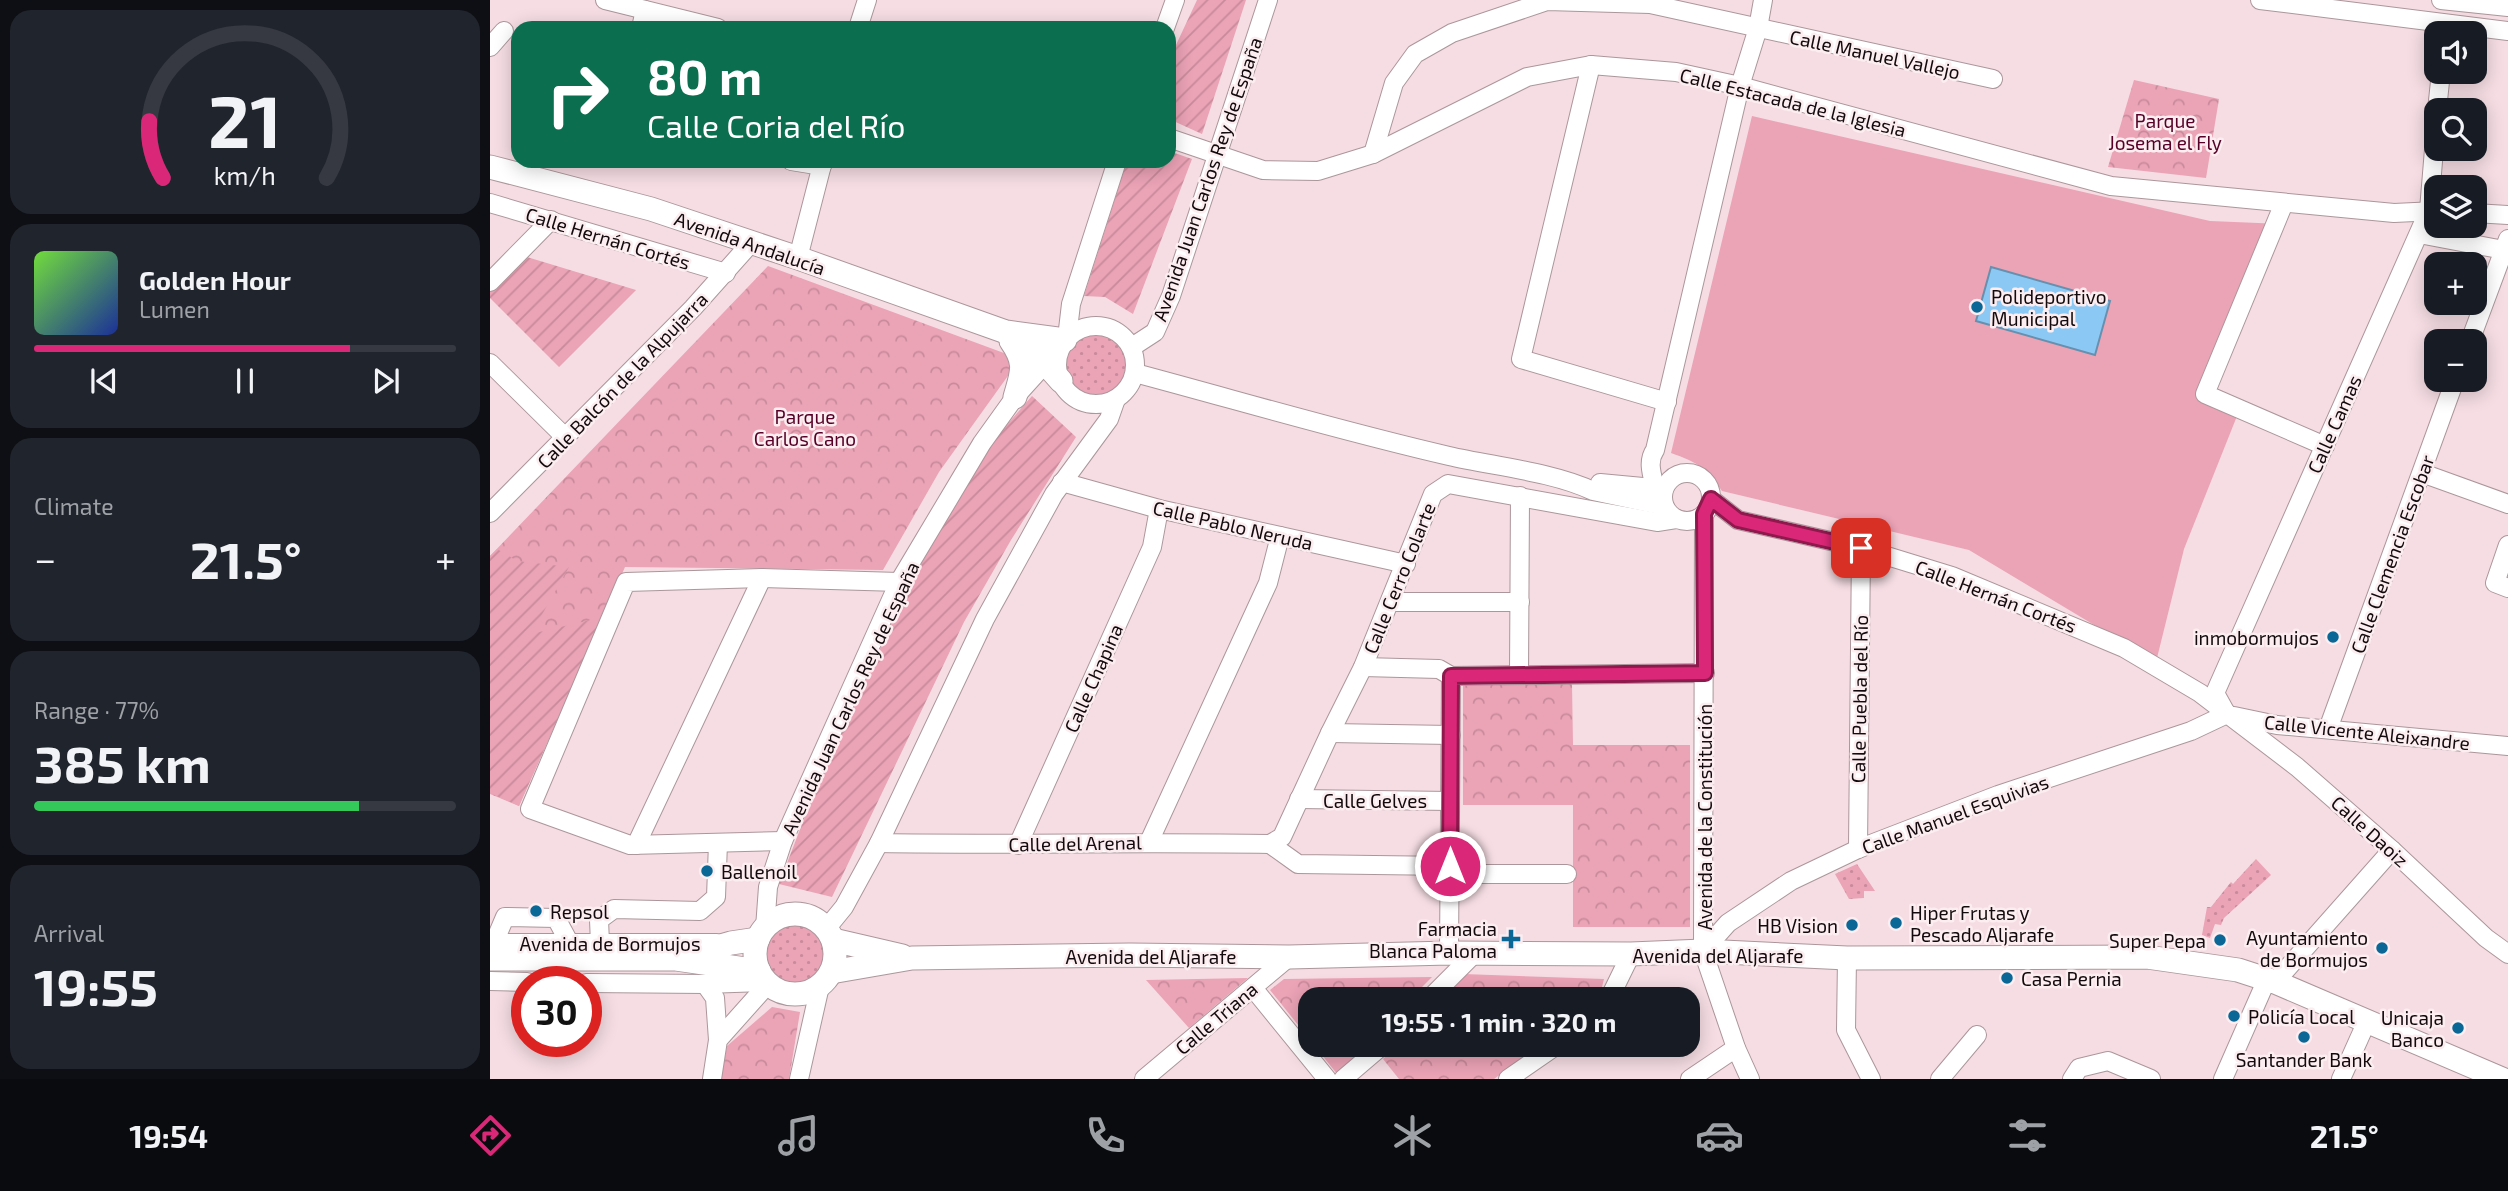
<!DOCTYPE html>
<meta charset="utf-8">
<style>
body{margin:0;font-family:"Exo 2",sans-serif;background:#20242c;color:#f1f3f6;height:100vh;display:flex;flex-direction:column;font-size:26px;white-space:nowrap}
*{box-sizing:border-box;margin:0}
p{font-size:23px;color:#9ea1a6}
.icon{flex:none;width:38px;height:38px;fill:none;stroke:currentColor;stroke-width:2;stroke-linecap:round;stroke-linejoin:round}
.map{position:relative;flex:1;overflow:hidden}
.details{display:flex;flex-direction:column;gap:10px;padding:10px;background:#0d0f14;width:490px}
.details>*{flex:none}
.guide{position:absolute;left:21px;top:21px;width:665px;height:147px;border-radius:21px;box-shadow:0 4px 18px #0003;background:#0b6e4f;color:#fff;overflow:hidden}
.fabs{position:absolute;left:1934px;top:21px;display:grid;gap:14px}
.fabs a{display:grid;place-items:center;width:63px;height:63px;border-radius:14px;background:#171b24;box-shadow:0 4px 18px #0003;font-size:35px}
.speed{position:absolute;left:21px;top:966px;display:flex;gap:14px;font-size:35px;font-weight:700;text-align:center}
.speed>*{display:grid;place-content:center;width:91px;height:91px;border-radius:50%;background:#171b24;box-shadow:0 4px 18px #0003;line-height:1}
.speed .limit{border:10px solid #d22;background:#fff;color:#111}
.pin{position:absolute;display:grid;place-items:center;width:60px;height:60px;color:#fff;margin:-30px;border-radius:14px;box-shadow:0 4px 10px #0006}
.me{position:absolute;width:77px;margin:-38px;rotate:0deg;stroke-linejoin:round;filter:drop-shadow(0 0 5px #0008)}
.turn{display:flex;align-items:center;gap:24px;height:147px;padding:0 21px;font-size:32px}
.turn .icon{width:91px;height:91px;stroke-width:2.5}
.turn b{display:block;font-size:49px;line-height:60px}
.big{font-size:52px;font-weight:700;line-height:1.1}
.details .widget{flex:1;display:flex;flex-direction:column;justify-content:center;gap:10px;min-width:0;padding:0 24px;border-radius:21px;background:#20242c}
.details .dial{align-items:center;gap:0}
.dial svg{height:182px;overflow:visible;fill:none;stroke:#363941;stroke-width:7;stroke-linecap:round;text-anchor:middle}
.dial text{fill:#f1f3f6;stroke:none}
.song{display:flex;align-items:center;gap:21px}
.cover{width:84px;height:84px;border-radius:10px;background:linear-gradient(135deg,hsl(100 70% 55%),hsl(230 70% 35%))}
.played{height:7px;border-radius:4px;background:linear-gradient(90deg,#db2777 75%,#363941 75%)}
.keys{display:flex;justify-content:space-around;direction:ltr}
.heat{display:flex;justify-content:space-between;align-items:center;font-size:38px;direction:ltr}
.charge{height:10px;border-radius:5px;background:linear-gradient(90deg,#34c759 77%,#363941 0)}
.trip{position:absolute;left:808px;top:987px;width:402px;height:70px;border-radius:21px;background:#171b24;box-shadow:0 4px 18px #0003;font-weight:700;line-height:70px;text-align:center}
.tabs{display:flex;height:112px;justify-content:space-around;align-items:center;background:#090b0e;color:#9ea1a6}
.tabs .icon{width:49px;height:49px}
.tabs .selected{color:#db2777}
.tabs b{font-size:32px;color:#f1f3f6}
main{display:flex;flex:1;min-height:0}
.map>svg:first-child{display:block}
.grass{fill:url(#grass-dots)}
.forest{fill:url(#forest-crowns)}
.garden{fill:url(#garden-furrows)}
.pitch{fill:#eba3b6}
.water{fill:#8bc9f4;stroke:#6790ae;stroke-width:2}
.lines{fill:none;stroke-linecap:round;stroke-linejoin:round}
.minor-casing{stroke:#ac969b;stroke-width:20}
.major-casing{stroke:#ac969b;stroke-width:25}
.minor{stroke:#fff;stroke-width:18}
.major{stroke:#fff;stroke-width:23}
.route-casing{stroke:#8e194d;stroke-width:18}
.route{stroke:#db2777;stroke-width:12}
.poi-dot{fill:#0b6796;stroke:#fcedf0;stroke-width:2.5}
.labels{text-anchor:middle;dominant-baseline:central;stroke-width:5;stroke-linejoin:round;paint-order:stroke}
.street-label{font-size:19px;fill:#120a0c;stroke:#fcedf0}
.park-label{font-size:19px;fill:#560027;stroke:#fcedf0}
.poi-label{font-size:19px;fill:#120a0c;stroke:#fcedf0;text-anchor:start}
</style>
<main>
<section class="details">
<div class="widget dial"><svg viewBox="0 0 100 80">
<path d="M14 69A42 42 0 1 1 86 69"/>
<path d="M14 69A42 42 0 0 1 8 44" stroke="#db2777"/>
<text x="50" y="56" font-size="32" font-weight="700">21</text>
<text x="50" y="72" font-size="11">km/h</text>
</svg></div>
<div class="widget">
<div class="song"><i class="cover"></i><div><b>Golden Hour</b><p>Lumen</p></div></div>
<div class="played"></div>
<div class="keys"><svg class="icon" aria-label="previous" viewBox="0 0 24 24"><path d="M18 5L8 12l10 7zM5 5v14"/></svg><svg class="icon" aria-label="pause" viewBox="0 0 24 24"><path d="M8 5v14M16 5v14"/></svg><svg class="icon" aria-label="next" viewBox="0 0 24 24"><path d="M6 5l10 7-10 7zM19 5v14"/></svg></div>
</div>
<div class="widget"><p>Climate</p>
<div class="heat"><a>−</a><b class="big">21.5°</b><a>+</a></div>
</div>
<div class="widget"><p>Range · 77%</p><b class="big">385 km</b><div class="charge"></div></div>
<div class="widget"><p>Arrival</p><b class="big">19:55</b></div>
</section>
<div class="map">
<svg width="2018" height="1079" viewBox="0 0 2018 1079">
<defs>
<pattern id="grass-dots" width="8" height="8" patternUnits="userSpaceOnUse" patternTransform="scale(1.75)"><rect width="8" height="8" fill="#eba3b6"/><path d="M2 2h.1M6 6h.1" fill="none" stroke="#c88b9b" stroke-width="1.8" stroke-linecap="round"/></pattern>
<pattern id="forest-crowns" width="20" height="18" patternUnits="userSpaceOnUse" patternTransform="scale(1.75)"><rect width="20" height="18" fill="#eba3b6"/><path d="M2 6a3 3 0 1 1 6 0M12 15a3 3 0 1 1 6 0" fill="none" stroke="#c88b9b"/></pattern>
<pattern id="garden-furrows" width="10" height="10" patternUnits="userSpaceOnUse" patternTransform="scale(1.75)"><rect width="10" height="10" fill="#eba3b6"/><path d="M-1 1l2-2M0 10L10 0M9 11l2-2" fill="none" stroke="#c88b9b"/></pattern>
</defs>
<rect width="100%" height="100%" fill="#f5dde3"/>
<g class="grass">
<circle cx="606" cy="365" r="30"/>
<polygon points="1766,859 1781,875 1734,918 1731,925 1725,924 1720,938 1712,935 1717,907 1721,907 1741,882 1743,884"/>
<polygon points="1367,864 1385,891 1374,891 1374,898 1359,899 1345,874"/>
<circle cx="306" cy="954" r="31"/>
</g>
<g class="forest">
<polygon points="1644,80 1729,99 1716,178 1618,167"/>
<polygon points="278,266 522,356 520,373 449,472 393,570 135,567 29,806 0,794 0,556"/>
<polygon points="973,684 1082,684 1083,745 1200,745 1200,927 1083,927 1083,805 973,805"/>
<polygon points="973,974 1114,979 1109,999 949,999"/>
<polygon points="942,977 920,999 821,999 821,1041 780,990 794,979"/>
<polygon points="758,978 699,1028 656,980"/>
<polygon points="282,1007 310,1012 299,1079 231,1079 237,1046"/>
<polygon points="824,1045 876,1045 847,1074"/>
<polygon points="907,1045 1050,1045 1004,1079 909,1079 893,1059"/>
</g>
<g class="garden">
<polygon points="707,0 756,0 712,134 679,119 679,60"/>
<polygon points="679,151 702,159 643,314 615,297 594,296 637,161 679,161"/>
<polygon points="27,254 146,290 69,367 0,298 0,282"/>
<polygon points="542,396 586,437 521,540 474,622 342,897 289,884 319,806 418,587 499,445"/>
<polygon points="7,549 27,561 79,567 41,634 113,617 29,806 0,793 0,556"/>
</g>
<path class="pitch" d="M1262,116L1720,221L1792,224L1724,390L1747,416L1694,549L1666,662L1479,550L1232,491C1217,468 1207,462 1181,453Z"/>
<polygon class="water" points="1501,267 1620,301 1605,355 1486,321"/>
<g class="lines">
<defs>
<g id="minor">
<polyline points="115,0 228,28"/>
<polyline points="1770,0 2018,31"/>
<polyline points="1951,0 2018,7"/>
<polyline points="151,28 155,10"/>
<polyline points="368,28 377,0"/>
<polyline points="675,28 685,0"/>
<polyline points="0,47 14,31"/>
<polyline points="1101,65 1031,359 1177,402"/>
<polyline points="1947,110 1951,72"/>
<polyline points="679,138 773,170 828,171 883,154 1037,77 1101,65 1186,72 1250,86 1621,186 1904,213 1946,211"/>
<polyline points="883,154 904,83 925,54 962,33 1057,1 1160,4 1503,79"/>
<polyline points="301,161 332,166"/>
<polyline points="0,203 236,273"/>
<polyline points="1794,203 1715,394 1835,446"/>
<polyline points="1984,213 2018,215"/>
<polyline points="1929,234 2014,250"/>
<polyline points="308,258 333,161"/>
<polyline points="0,282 61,220"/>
<circle cx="606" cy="365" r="39"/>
<polyline points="577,338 581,304 627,161"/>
<polyline points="1980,341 2018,239"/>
<polyline points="642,347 665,332 681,296 778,0"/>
<polyline points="0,363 76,438"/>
<path d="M645,373C750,401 854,432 959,456C1002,466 1064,472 1103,491L1174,506"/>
<polyline points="1932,473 2018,504"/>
<circle cx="1197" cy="497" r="24"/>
<polyline points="572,482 669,509 916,564"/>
<polyline points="1110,483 1174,489"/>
<path d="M1165,487C1162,475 1157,461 1165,450L1250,86L1268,28L1273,0"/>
<polyline points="1221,499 1248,520 1371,548 1462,576 1634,648 1710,693 1807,767 1902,850 1996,938 2018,954"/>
<polyline points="0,513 203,308 261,243"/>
<polyline points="1214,514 1213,951 1246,1048 1260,1079"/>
<polyline points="2018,545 2005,583 2018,588"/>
<polyline points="901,602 1030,602"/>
<polyline points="873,667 949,669 961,676 1215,673"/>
<polyline points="1029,675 1030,496"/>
<polyline points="1735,711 1725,693 1939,210 1946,125"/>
<polyline points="1744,716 1787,725 2018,746"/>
<polyline points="1838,729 1965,380"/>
<polyline points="840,733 961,735"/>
<polyline points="809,799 960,801"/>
<polyline points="293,841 140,845 40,809 136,582 272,578 409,582"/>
<polyline points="659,842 778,583 790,536"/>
<path d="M389,843C519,845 650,842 780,844"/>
<polyline points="780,844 792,837 840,733 873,667 943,494 958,484 1167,522 1186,519"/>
<polyline points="780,844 808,864 960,866"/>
<polyline points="146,845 272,578"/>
<polyline points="528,845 662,547 669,509"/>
<polyline points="1368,849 1371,548"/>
<polyline points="960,874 1077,874"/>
<polyline points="275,928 278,887 293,841 409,582 492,443 525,397 572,345"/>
<polyline points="336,929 354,907 389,843 495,619 564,494 619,419 626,399"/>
<polyline points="0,943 227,943"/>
<polyline points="4,943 15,917 66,918 80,944"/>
<polyline points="110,943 109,920 124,909 210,911 226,897 228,843"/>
<polyline points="1213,951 1238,923 1301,881 1368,849 1508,795 1701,731 1737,714"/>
<polyline points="959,953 961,676"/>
<polyline points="1357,958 1356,1030 1381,1079"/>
<polyline points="0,981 37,982"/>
<polyline points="1785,982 1902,850"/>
<polyline points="96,983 215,984 276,982"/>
<polyline points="215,984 225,998 228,1040"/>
<polyline points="763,988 837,1079"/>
<polyline points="939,999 984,954"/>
<polyline points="1119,999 1141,954"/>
<polyline points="222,1079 228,1040 278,984"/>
<polyline points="309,1079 330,986"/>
<polyline points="654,1079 799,957"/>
<polyline points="853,1079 893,1045"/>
<polyline points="1018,1079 1067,1045"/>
<polyline points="1200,1079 1246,1048"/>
<polyline points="1450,1079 1487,1035"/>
<polyline points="1582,1079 1589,1068 1618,1061 1661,1079"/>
<polyline points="1733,1079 1777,979"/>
<polyline points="1851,1079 1877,1021"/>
</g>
<g id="major">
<polyline points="0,167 161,209 308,258 516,332 575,340"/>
<polyline points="516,332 555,363 571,381"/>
<path d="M521,341C537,364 532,372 525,397"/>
<circle cx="305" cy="954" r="40"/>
<polyline points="343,940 412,956"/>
<polyline points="196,956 241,943 268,939"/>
<polyline points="0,959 186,959 269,971"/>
<polyline points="341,972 422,958 640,955 799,957 959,953 1141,954 1213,951 1357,958 1657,957 1748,970 1785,982 2012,1079"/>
</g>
</defs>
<use href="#minor" class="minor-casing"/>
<use href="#major" class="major-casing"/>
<use href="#minor" class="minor"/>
<use href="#major" class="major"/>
</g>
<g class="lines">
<defs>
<polyline id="route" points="960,866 961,676 1215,673 1214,514 1221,499 1248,520 1371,548"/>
</defs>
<use href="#route" class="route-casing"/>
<use href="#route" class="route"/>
</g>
<g class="poi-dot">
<circle cx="1487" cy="307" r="7"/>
<circle cx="1843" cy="637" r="7"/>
<circle cx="217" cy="871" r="7"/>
<circle cx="46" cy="911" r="7"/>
<circle cx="1406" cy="923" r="7"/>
<circle cx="1362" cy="925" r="7"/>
<path d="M1017.5 928.5h7v7h7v7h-7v7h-7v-7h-7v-7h7z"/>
<circle cx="1730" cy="940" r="7"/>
<circle cx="1892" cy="948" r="7"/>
<circle cx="1517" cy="978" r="7"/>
<circle cx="1744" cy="1016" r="7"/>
<circle cx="1968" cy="1028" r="7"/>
<circle cx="1814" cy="1037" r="7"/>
</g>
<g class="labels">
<g class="street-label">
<text transform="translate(1385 54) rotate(12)">Calle Manuel Vallejo</text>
<text transform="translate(1303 102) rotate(14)">Calle Estacada de la Iglesia</text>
<text transform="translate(717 179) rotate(-71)">Avenida Juan Carlos Rey de España</text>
<text transform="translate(118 238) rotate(17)">Calle Hernán Cortés</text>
<text transform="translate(260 243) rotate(19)">Avenida Andalucía</text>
<text transform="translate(132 380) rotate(-46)">Calle Balcón de la Alpujarra</text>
<text transform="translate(1844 424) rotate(-66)">Calle Camas</text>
<text transform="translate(743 525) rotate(13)">Calle Pablo Neruda</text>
<text transform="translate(1902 554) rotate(-70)">Calle Clemencia Escobar</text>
<text transform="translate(909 578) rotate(-68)">Calle Cerro Colarte</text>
<text transform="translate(1506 596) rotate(21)">Calle Hernán Cortés</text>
<text transform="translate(603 678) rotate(-66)">Calle Chapina</text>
<text transform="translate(360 698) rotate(-65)">Avenida Juan Carlos Rey de España</text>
<text transform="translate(1369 699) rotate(-89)">Calle Puebla del Río</text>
<text transform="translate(1877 732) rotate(6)">Calle Vicente Aleixandre</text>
<text x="885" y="800">Calle Gelves</text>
<text transform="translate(1465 814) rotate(-20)">Calle Manuel Esquivias</text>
<text transform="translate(1214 817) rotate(-90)">Avenida de la Constitución</text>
<text transform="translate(1880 831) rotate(42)">Calle Daoiz</text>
<text transform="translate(585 843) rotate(-1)">Calle del Arenal</text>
<text x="120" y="943">Avenida de Bormujos</text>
<text x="1228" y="955">Avenida del Aljarafe</text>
<text x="661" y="956">Avenida del Aljarafe</text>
<text transform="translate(726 1018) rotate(-40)">Calle Triana</text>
</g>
<g class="park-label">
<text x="1675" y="120">Parque<tspan x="1675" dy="22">Josema el Fly</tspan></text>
<text x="315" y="416">Parque<tspan x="315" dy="22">Carlos Cano</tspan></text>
</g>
<g class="poi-label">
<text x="1501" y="296">Polideportivo<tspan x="1501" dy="22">Municipal</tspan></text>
<text x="1829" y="637" text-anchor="end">inmobormujos</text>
<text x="231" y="871">Ballenoil</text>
<text x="60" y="911">Repsol</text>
<text x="1420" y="912">Hiper Frutas y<tspan x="1420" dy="22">Pescado Aljarafe</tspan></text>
<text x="1348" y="925" text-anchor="end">HB Vision</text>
<text x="1007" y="928" text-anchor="end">Farmacia<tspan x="1007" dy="22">Blanca Paloma</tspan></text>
<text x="1878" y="937" text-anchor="end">Ayuntamiento<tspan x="1878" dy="22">de Bormujos</tspan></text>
<text x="1716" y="940" text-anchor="end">Super Pepa</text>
<text x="1531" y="978">Casa Pernia</text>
<text x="1758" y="1016">Policía Local</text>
<text x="1954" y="1017" text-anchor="end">Unicaja<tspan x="1954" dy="22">Banco</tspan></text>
<text x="1814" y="1059" text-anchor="middle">Santander Bank</text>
</g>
</g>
</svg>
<div class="fabs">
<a><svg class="icon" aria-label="sound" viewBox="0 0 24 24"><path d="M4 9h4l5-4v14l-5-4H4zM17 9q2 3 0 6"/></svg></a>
<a><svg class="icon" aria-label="search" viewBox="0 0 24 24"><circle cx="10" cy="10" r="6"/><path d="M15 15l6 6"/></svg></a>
<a><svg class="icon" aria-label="layers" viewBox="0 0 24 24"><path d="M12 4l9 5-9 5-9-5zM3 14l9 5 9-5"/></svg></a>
<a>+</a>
<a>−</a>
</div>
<div class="speed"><div class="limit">30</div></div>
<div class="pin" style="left:1371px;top:548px;background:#d93025"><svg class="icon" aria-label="arrive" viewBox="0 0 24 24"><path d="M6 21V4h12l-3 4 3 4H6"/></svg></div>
<svg class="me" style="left:960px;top:866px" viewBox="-20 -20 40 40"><circle r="17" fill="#db2777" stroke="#fff" stroke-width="3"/><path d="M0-11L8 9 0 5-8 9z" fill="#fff"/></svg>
<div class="trip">19:55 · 1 min · 320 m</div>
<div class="guide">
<div class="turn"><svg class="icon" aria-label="right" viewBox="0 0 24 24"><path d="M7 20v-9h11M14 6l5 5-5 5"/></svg><div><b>80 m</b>Calle Coria del Río</div></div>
</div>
</div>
</main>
<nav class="tabs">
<b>19:54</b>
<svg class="icon selected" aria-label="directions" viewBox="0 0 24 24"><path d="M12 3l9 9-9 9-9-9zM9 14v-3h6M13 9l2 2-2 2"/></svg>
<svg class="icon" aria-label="music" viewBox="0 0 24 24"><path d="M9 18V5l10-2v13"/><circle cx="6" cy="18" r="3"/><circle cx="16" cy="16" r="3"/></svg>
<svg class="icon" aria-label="phone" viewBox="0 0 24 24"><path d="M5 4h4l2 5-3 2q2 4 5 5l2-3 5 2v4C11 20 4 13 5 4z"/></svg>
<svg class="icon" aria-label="climate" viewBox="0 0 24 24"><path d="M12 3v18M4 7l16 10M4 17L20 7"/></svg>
<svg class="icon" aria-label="car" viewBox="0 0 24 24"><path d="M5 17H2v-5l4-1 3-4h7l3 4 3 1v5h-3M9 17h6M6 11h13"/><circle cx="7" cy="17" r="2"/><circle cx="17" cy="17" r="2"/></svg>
<svg class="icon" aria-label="filters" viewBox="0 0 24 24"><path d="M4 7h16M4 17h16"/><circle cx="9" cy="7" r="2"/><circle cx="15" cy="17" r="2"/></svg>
<b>21.5°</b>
</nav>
